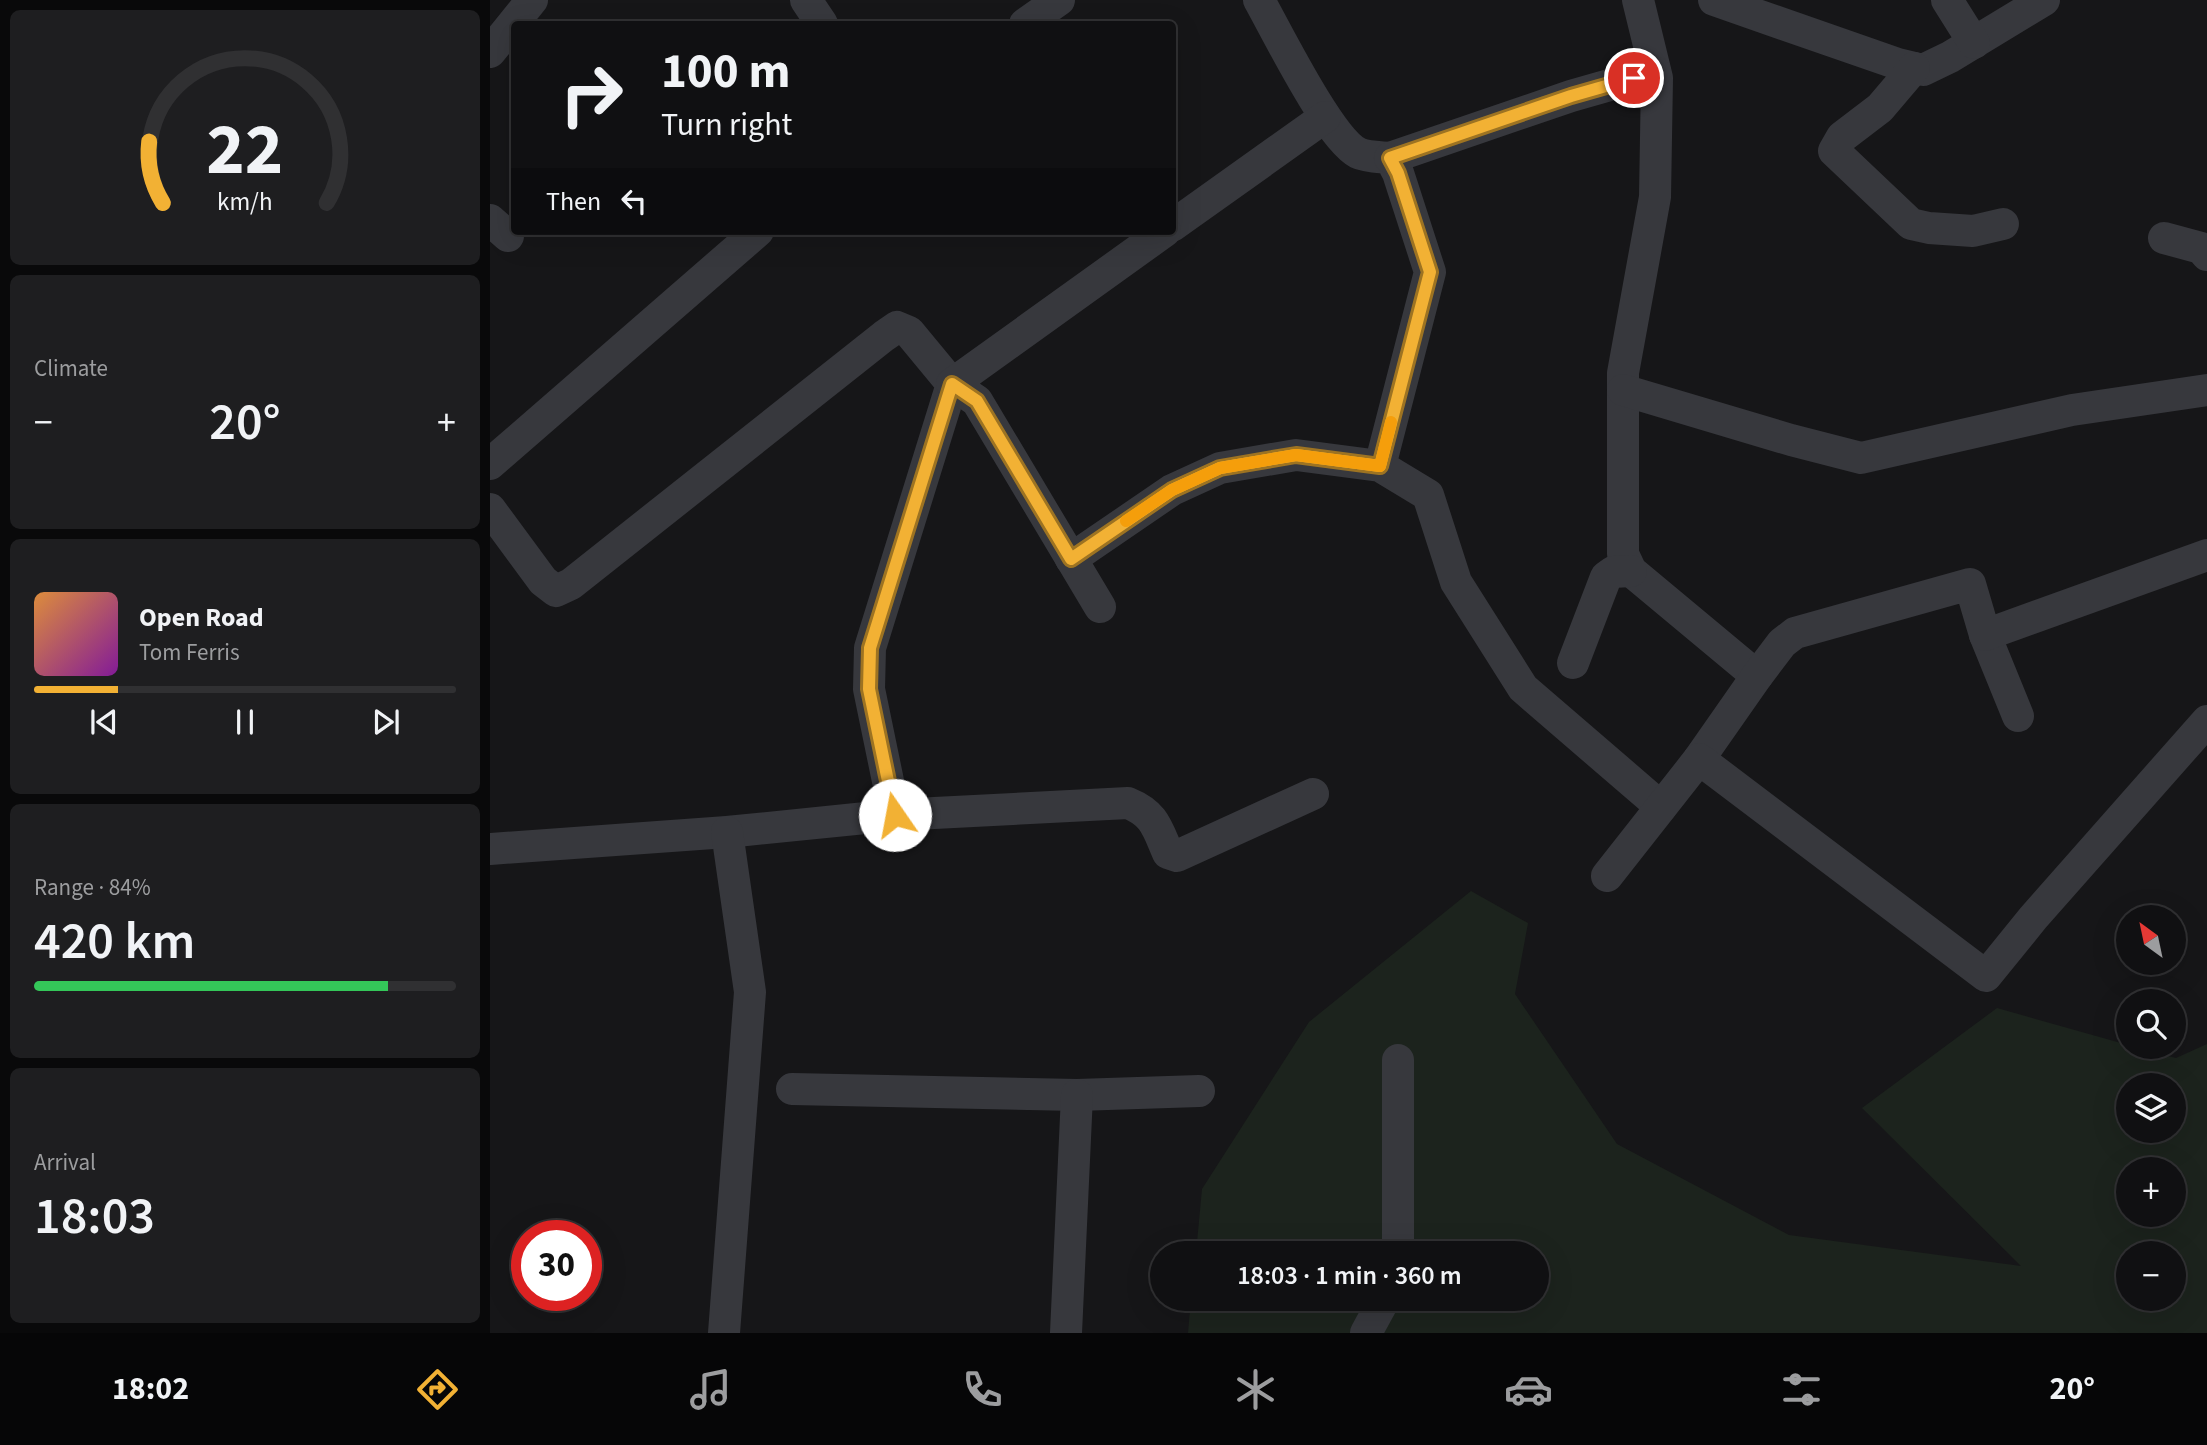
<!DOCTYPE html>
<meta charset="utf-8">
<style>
body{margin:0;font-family:"Source Sans 3",sans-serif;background:#1e1e20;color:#f1f3f6;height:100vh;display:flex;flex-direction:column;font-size:26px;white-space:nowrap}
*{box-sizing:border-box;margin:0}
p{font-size:23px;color:#9c9d9f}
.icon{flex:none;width:38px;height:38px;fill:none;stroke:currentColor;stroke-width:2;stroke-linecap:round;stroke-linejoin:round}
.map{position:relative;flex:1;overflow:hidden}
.details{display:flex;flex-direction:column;gap:10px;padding:10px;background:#09090a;width:490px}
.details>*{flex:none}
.hud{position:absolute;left:21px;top:21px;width:665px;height:214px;border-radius:7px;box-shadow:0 7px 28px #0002,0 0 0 2px #303032;background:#101012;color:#f1f3f6;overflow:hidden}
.needle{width:46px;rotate:327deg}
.controls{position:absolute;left:1626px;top:905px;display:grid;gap:14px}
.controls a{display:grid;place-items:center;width:70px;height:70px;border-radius:50%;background:#101012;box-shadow:0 7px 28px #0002,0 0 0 2px #303032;font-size:35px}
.speed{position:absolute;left:21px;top:1220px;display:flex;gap:14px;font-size:35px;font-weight:700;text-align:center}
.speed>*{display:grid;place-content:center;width:91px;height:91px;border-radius:50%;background:#101012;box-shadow:0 7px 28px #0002,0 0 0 2px #303032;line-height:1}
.speed .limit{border:10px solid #d22;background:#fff;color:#111}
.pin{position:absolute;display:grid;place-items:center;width:60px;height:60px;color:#fff;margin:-30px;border:4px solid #fff;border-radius:50%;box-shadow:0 2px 7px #0007}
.me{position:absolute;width:77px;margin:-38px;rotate:348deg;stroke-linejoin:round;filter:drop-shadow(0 0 5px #0008)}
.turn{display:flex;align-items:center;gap:24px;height:147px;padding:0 35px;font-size:32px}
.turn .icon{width:91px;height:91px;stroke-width:2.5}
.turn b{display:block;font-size:49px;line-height:60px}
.then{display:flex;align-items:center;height:66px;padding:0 35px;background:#0003;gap:14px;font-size:26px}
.big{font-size:52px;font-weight:600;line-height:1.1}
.details .card{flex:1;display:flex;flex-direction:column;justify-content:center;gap:10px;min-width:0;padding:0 24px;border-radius:10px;background:#1e1e20}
.details .dial{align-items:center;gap:0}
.dial svg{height:182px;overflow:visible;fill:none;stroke:#303032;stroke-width:7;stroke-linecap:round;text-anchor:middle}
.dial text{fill:#f1f3f6;stroke:none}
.song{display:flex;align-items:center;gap:21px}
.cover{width:84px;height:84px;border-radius:10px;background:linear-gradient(135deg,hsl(30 70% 55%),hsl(290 70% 35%))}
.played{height:7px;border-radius:4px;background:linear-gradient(90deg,#f2b134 20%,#303032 20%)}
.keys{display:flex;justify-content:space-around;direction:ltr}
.heat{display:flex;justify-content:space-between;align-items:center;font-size:38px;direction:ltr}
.charge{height:10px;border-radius:5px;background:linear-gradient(90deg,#34c759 84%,#303032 0)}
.trip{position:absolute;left:660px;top:1241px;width:399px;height:70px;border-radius:35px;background:#101012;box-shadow:0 7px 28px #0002,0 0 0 2px #303032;font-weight:600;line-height:70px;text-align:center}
.menu{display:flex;height:112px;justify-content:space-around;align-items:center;background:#060607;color:#9c9d9f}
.menu .icon{width:49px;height:49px}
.menu .active{color:#f2b134}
.menu b{font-size:32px;color:#f1f3f6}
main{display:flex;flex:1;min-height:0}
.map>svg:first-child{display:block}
.green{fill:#1c231d;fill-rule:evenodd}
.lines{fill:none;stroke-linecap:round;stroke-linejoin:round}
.minor{stroke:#37383d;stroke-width:32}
.route-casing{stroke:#9d7322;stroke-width:18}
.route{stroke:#f2b134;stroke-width:12}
.slow{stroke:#f59e0b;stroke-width:12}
</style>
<main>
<section class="details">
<div class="card dial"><svg viewBox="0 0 100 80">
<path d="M14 69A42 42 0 1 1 86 69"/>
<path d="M14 69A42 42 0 0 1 8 42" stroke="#f2b134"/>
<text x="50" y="56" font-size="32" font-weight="700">22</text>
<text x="50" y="72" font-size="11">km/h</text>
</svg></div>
<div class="card"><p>Climate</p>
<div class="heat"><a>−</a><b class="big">20°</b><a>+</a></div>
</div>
<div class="card">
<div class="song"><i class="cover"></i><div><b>Open Road</b><p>Tom Ferris</p></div></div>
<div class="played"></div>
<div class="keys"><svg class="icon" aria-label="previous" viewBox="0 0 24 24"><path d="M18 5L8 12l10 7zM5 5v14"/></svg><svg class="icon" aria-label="pause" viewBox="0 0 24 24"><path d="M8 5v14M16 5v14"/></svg><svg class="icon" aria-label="next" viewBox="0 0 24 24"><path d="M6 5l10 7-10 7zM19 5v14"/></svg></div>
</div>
<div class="card"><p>Range · 84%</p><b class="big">420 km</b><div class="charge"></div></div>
<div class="card"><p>Arrival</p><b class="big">18:03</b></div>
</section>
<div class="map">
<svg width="1717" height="1333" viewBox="0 0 1717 1333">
<rect width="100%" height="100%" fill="#161618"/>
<path class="green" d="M981,891L1038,923L1025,994L1127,1144L1299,1235L1531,1266L1372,1108L1507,1008L1638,1045V1046L1686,1058L1717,1044V1333H698L701,1299L1046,1298V1253H706L712,1189L819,1022ZM1638,1085H1684V1130H1638ZM1638,1169H1684V1214H1638ZM1638,1253H1684V1298H1638Z"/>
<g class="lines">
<g class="minor">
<polyline points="316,0 332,24"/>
<path d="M769,0C787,32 839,138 868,153C876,157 890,157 900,158L908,173L940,272L890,466"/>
<polyline points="1148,0 1167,78 1165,197 1133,373 1133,554 1141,571 1267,676"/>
<polyline points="1224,0 1408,64 1433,70 1460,57 1554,0"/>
<polyline points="1457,0 1484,43"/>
<polyline points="535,24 569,0"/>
<polyline points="0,52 42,0"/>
<polyline points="1424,68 1390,108 1352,137 1344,151 1421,224 1439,228 1483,231 1513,224"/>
<polyline points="900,158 1081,96 1165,72"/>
<polyline points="0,220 18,236"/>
<polyline points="682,226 835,117"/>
<polyline points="1674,238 1711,248 1717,255"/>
<polyline points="1133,390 1301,440 1371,458 1582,410 1717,390"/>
<polyline points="0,464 268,231"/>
<polyline points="0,509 53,581 66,591 81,584 394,336 407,327 419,332 462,384 380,648 379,689 405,815"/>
<polyline points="581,559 682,490 730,468 806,455 890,466 938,495 966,582 1033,688 1171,807"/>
<polyline points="610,607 487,401 462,384 675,231"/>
<polyline points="1495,635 1528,716"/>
<polyline points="1083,663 1116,577 1123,572 1141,571"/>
<polyline points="1209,759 1267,676 1292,643 1305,633 1480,584 1495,635 1717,555"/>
<path d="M0,849L237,832L405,815L638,803C665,814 667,828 678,853L687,856L823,794"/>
<polyline points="1117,876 1209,759 1496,976 1543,918 1717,721"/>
<polyline points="302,1089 587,1095 709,1091"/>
<polyline points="908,1253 908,1060"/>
<polyline points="234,1333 260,992 237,832"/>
<polyline points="576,1333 587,1095"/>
<polyline points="876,1333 895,1298"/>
</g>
</g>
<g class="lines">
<defs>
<polyline id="route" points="405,815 379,689 380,648 462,384 487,401 581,559 682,490 730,468 806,455 890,466 940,272 908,173 900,158 1081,96 1144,78"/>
</defs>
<use href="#route" class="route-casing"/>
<use href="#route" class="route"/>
<polyline class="slow" points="636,521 682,490 730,468 806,455 890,466 901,422"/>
</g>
</svg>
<div class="controls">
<a><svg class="needle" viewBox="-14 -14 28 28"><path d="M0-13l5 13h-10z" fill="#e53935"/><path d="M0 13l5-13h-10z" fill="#9c9d9f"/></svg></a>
<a><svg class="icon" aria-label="search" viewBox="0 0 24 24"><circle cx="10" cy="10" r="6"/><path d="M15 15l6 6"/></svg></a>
<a><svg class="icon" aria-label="layers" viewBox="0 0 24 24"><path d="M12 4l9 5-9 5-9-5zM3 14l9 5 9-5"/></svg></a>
<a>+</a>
<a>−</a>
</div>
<div class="speed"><div class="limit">30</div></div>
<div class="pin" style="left:1144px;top:78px;background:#d93025"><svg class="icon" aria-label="arrive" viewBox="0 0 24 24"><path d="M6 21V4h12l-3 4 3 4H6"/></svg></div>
<svg class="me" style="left:405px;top:815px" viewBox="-20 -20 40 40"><circle r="19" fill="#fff"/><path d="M0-13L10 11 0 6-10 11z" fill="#f2b134"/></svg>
<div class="trip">18:03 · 1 min · 360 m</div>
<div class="hud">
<div class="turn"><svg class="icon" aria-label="right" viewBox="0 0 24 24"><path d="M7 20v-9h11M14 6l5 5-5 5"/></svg><div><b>100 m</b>Turn right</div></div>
<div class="then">Then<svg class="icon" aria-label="left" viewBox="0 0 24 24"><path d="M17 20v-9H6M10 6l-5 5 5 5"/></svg></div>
</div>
</div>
</main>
<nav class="menu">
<b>18:02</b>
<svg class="icon active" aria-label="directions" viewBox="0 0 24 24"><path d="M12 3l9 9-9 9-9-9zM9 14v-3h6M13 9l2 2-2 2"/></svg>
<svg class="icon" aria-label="music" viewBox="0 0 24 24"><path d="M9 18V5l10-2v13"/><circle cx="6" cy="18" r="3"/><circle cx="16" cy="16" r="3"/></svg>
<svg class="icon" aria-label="phone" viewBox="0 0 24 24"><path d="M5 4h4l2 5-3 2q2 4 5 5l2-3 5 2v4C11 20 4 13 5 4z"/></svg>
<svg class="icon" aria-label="climate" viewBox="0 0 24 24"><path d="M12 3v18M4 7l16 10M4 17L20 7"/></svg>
<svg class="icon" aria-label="car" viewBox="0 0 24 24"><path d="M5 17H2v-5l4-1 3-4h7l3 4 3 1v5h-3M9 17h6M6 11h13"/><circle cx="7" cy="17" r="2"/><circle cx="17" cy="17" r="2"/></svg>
<svg class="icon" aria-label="filters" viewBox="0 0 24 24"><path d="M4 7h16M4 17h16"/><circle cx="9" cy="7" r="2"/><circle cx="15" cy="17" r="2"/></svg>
<b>20°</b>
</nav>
